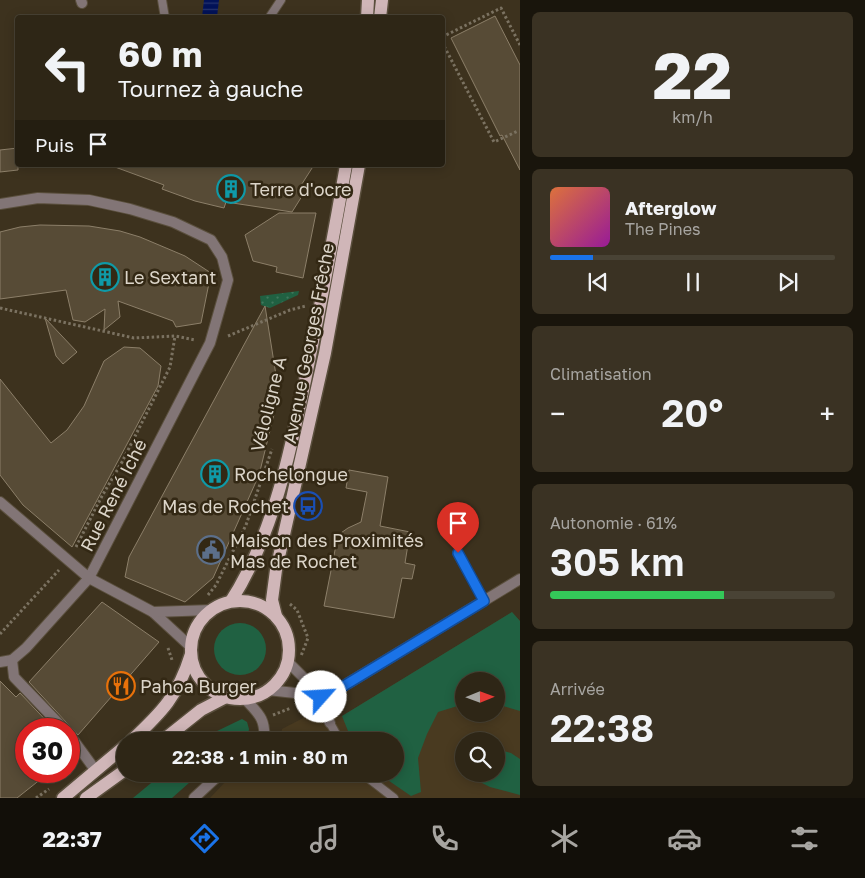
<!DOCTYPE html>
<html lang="fr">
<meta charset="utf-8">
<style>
body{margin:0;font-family:"Golos Text",sans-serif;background:#3a3223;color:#f1f3f6;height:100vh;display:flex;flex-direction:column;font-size:19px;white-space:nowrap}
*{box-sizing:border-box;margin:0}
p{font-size:16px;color:#a7a5a1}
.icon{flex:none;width:28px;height:28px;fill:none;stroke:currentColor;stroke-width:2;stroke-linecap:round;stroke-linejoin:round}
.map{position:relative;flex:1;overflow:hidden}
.drawer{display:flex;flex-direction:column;gap:12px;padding:12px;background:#19150c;width:345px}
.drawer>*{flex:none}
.guide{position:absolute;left:15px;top:15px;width:430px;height:152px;border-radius:5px;box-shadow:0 2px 12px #0003,0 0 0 1px #494335;background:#2e2616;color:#f1f3f6;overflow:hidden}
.needle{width:32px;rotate:89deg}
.buttons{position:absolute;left:455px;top:672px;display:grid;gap:10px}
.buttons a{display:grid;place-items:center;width:50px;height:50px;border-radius:50%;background:#2e2616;box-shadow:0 2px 12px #0003,0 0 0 1px #494335;font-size:25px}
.speed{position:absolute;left:15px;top:718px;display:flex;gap:10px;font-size:25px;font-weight:700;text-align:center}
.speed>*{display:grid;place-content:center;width:65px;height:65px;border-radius:50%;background:#2e2616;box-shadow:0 2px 12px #0003,0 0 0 1px #494335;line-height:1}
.speed .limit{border:8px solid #d22;background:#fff;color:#111}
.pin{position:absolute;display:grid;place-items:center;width:42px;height:42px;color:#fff;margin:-51px -21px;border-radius:50% 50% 50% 0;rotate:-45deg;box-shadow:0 0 5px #0007}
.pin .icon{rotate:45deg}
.me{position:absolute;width:55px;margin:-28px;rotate:64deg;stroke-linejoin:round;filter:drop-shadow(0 0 4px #0008)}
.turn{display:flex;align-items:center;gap:18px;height:105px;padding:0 20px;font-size:22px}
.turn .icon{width:65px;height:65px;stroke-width:2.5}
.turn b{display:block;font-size:35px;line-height:42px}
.then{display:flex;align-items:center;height:48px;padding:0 20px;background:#0003;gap:10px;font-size:19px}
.big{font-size:38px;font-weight:600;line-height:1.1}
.drawer .tile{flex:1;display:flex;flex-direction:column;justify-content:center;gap:8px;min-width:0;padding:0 18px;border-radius:8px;background:#3a3223}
.drawer .dial{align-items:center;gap:0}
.dial b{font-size:65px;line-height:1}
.song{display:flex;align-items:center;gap:15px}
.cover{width:60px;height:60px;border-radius:8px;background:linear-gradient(135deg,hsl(20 70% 55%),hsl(300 70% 35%))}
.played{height:5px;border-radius:2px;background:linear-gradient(90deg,#1a73e8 15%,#494335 15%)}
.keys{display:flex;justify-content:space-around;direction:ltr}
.heat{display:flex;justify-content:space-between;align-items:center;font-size:28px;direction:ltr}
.charge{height:8px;border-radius:4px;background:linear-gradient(90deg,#34c759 61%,#494335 0)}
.trip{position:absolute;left:116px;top:732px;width:288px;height:50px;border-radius:25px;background:#2e2616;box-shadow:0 2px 12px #0003,0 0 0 1px #494335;font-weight:600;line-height:50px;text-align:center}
.dock{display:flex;height:80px;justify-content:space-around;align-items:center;background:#120f09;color:#a7a5a1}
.dock .icon{width:35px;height:35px}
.dock .current{color:#1a73e8}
.dock b{font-size:22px;color:#f1f3f6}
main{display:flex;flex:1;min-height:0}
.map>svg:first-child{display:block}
.built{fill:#493a20;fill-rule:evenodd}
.grass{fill:#206142}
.park{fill:url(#park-dots)}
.water{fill:url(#water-rules)}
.building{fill:#574b36;stroke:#8c7f69}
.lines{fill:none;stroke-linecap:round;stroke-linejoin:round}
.lane-casing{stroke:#5a4f3d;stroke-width:10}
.street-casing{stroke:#5a4f3d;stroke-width:12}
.primary-casing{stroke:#5a4f3d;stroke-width:15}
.path{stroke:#7b7261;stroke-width:3;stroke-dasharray:2.5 2.5;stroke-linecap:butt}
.lane{stroke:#827576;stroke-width:8}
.street{stroke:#827576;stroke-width:10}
.primary{stroke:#d0b6b8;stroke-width:12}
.route-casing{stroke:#114b97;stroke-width:12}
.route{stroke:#1a73e8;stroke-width:9}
.labels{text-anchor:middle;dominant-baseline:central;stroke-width:5;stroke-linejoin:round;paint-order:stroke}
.poi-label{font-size:18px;fill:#dcd5c9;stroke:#332814;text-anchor:start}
.street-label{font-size:18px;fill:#dcd5c9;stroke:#332814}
</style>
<main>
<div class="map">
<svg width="520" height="798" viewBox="0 0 520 798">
<defs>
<pattern id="park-dots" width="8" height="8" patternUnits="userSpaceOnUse" patternTransform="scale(1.25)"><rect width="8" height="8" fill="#206142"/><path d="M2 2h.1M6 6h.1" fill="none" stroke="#40775c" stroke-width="1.8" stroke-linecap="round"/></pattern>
<pattern id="water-rules" width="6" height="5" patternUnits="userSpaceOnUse" patternTransform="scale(1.25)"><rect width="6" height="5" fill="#021258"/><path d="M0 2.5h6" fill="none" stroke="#26346f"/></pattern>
</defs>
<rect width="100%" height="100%" fill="#3d321e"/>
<path class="built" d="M512,612L520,621V798H210L226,781L239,774H395V741H280L282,729L311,714L313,719L342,716ZM464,681H496V714H464ZM464,741H496V774H464Z"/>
<g class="grass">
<polygon points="512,612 520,621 520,711 496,704 496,681 464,681 464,704 438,712 427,734 418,758 421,792 411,796 379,774 395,774 395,741 352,741 342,716"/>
<circle cx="240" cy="649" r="26"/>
<polygon points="242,719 247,722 249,729 247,740 245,741 203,741 215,732"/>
<polygon points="496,749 511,753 520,759 520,795 490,787 474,779 472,774 496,774"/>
<polygon points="162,774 199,774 172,798 133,798"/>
</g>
<polygon class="park" points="299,291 298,295 270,308 261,305 260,296"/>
<polygon class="water" points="204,0 219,0 217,17 202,17"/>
<g class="building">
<polygon points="495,16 520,65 520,170 502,135 500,136 451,38"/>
<polygon points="18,148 18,170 0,172 0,150"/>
<polygon points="115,165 314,165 298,190 304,193 292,212 226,202 224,208 195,201 162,189 164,185 115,167"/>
<polygon points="279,213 316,213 303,278 276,272 277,267 253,261 245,235"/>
<polygon points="40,225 89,226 120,231 140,237 185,256 211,273 201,323 176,327 173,321 118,301 120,317 104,330 105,309 85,322 73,320 66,290 0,299 0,232 20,227"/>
<polygon points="265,306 279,394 259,475 213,578 185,602 125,577 129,557"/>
<polygon points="45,318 77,352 63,364 56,356"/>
<polygon points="124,347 140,348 161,366 158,386 72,547 23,505 0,475 0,379 51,443 67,430 84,406 104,361"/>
<polygon points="349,470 388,477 380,526 410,532 405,563 415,565 412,579 402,578 394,618 324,606 338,535 348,528 361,522 367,492 346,488"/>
<polygon points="102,602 159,642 78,735 29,682"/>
<polygon points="0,681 16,697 20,693 54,729 26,729 26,771 51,771 17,798 0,798"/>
</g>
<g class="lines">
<defs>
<g id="lane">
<polyline points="162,0 165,18"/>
<polyline points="269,18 281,0"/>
<polyline points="457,553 484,601"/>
<polyline points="330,723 340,741"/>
<polyline points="363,774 394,798"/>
</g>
<g id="street">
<polyline points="81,0 82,3"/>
<polyline points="0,204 38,198 89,200 130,209 173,222 211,240 222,257 228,280 210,343 89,578 26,648 12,660 0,662"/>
<polyline points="0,502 89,578 153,612 191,647"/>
<polyline points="153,612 211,610"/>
<polyline points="12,660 14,677 64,729"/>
<polyline points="288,662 309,683 310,690 321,697 324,711 330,723"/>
<polyline points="268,690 304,694 310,690"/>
<polyline points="321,697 337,690 520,579"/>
<path d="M245,699C259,714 266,719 264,741"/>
<polyline points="69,734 96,771"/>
<polyline points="194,798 220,774"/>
</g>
<g id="primary">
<polyline points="367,18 368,0"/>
<polyline points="380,18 382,0"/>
<circle cx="240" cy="650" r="49"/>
<path d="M231,601C274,534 291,449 307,371C321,303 334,234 346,165"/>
<polyline points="276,616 272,600 276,570 325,353 359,165"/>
<path d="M131,741C162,712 178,696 191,654"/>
<polyline points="162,741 201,710 226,697"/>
<polyline points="63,798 125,746"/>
<polyline points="86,798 125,770"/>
</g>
</defs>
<use href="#lane" class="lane-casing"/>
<use href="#street" class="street-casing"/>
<use href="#primary" class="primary-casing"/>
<g class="path">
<polyline points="442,37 501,8 520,45"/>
<polyline points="442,42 494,142 518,131"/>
<polyline points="0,308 134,338 175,336 195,340"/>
<polyline points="228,336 290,310 306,306"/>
<polyline points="76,547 102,496 122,462 170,367 175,336"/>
<polyline points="208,595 216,585 246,525 272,449"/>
<polyline points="290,604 297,610 308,638 301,656"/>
<polyline points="0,634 59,570"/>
<polyline points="168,648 172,660"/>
<polyline points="273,715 291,708"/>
<polyline points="36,798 49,789"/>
</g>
<use href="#lane" class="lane"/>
<use href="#street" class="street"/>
<use href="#primary" class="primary"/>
</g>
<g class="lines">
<defs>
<polyline id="route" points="321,697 337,690 484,601 458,553"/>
</defs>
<use href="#route" class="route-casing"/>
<use href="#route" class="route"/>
</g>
<defs>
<symbol id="building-ring" viewBox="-11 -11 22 22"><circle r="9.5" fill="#332814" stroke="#0f9aa8" stroke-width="1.5"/><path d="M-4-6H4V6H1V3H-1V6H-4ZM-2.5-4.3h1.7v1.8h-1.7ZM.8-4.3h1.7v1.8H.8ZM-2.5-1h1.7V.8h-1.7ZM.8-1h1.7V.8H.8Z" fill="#0f9aa8"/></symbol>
<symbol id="bus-ring" viewBox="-11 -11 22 22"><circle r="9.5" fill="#332814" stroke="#1a4fb4" stroke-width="1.5"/><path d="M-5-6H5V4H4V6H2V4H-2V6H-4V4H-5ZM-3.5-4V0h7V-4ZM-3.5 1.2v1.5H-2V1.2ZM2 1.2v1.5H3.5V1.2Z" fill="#1a4fb4"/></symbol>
<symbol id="civic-ring" viewBox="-11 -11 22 22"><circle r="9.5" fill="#332814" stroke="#5c6f8a" stroke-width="1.5"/><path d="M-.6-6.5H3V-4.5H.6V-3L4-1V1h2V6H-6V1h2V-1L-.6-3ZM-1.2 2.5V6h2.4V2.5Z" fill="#5c6f8a"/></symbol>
<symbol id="restaurant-ring" viewBox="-11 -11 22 22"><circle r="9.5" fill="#332814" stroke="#e8710a" stroke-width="1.5"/><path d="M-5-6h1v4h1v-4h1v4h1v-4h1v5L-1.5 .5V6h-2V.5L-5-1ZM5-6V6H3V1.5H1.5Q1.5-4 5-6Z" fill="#e8710a"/></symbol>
</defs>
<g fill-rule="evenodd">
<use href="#building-ring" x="215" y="173" width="32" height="32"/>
<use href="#building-ring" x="89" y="261" width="32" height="32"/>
<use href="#building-ring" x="199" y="458" width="32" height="32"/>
<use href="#bus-ring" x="292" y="490" width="32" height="32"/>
<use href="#civic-ring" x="195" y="534" width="32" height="32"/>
<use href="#restaurant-ring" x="105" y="670" width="32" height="32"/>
</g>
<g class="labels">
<g class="poi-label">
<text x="250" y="189">Terre d'ocre</text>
<text x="124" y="277">Le Sextant</text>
<text x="234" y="474">Rochelongue</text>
<text x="289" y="506" text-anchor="end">Mas de Rochet</text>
<text x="230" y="540">Maison des Proximités<tspan x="230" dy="21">Mas de Rochet</tspan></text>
<text x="140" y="686">Pahoa Burger</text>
</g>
<g class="street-label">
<text transform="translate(308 343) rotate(-79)">Avenue Georges Frêche</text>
<text transform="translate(268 404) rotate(-76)">Véloligne A</text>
<text transform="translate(113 495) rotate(-63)">Rue René Iché</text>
</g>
</g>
</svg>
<div class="buttons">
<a><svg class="needle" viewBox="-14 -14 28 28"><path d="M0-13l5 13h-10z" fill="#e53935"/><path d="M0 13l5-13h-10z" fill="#a7a5a1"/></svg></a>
<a><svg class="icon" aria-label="search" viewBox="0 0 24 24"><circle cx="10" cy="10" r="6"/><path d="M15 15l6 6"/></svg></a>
</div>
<div class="speed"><div class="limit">30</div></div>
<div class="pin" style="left:458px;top:553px;background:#d93025"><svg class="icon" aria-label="arrive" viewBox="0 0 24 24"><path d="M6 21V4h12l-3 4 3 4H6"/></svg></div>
<svg class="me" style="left:321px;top:697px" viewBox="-20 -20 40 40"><circle r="19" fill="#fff"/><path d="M0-13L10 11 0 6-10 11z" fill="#1a73e8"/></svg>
<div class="trip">22:38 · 1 min · 80 m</div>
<div class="guide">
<div class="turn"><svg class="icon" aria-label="left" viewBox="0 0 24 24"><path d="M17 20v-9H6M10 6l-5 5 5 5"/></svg><div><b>60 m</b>Tournez à gauche</div></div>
<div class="then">Puis<svg class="icon" aria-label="arrive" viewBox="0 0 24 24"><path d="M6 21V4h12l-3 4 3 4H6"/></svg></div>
</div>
</div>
<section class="drawer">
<div class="tile dial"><b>22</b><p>km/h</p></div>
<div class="tile">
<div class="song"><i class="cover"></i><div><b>Afterglow</b><p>The Pines</p></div></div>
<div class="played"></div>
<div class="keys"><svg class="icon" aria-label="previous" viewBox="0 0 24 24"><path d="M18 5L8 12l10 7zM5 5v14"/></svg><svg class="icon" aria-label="pause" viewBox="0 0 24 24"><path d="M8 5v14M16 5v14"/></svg><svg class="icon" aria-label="next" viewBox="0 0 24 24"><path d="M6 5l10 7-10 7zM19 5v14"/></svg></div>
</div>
<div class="tile"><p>Climatisation</p>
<div class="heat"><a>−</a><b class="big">20°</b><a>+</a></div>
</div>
<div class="tile"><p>Autonomie · 61%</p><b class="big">305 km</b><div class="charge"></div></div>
<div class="tile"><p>Arrivée</p><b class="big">22:38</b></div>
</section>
</main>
<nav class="dock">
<b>22:37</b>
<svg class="icon current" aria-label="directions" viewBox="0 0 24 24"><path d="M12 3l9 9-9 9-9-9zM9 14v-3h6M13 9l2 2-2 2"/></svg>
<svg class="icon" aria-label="music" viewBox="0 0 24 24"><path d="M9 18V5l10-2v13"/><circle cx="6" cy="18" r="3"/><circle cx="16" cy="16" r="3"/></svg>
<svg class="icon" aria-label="phone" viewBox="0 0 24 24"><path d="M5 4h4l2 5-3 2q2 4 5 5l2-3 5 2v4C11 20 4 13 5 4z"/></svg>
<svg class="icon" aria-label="climate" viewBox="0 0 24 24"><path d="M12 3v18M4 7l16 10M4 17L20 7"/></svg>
<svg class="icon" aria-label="car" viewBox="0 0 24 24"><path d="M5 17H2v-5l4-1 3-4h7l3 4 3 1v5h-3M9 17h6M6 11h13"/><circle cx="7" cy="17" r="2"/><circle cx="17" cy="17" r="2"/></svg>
<svg class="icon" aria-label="filters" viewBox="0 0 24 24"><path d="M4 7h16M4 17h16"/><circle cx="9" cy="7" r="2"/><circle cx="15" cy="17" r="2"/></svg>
</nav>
